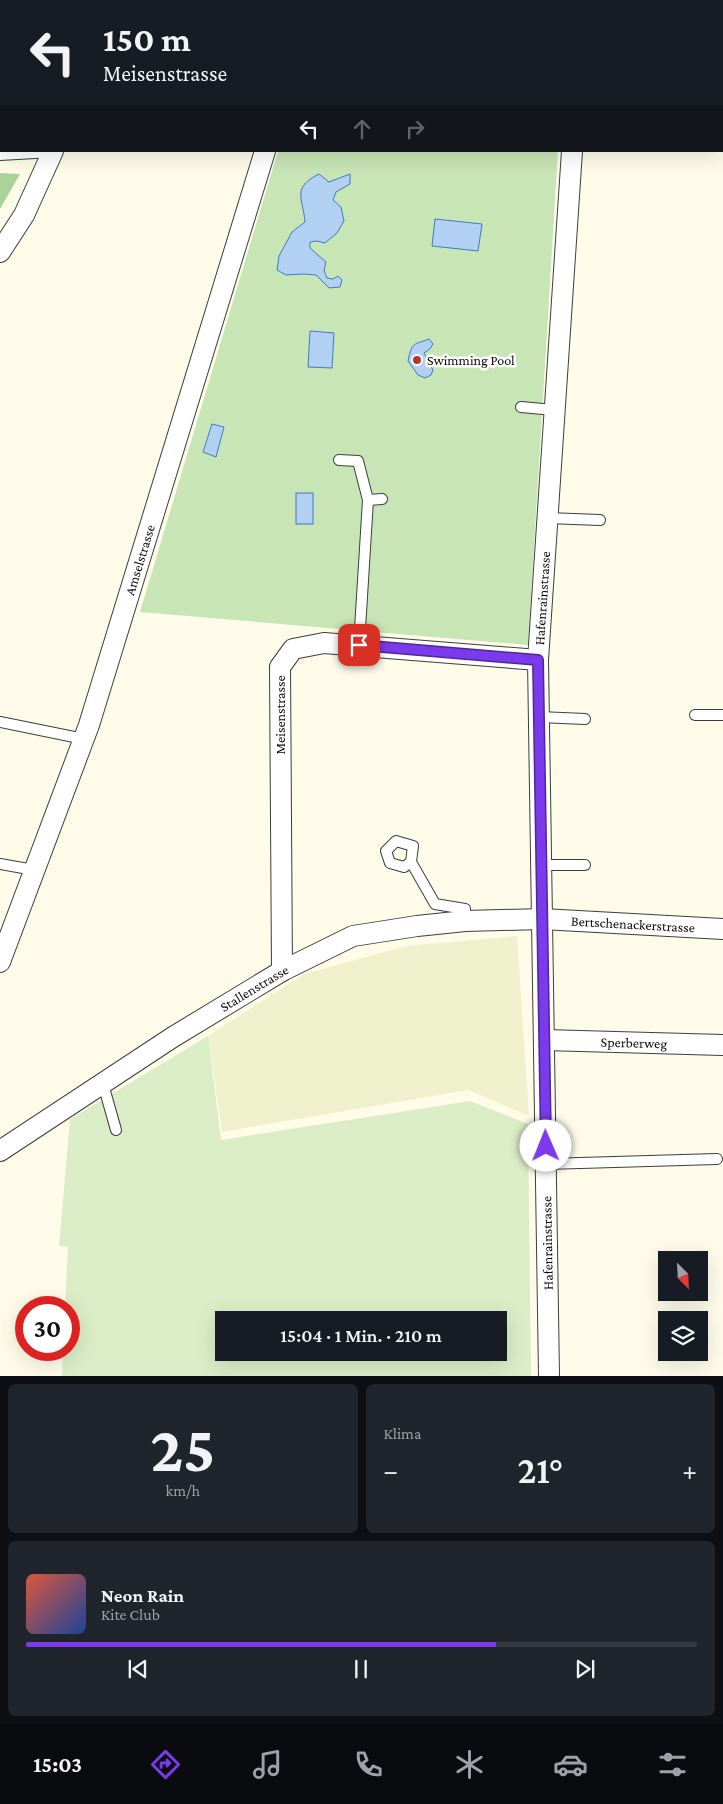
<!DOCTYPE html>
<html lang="de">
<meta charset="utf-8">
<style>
body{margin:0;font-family:"Crimson Pro",serif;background:#20242c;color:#f1f3f6;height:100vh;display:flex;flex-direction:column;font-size:19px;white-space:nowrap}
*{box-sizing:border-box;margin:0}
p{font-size:16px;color:#9ea1a6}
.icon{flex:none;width:28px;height:28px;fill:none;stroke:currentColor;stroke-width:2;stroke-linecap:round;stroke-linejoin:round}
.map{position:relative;height:1376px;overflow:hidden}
.drawer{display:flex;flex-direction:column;gap:8px;padding:8px;background:#0d0f14;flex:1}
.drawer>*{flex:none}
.top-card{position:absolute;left:0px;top:0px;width:724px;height:152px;box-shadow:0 5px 20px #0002;background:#171b24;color:#f1f3f6;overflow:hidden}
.needle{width:32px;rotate:156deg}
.controls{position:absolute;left:658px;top:1251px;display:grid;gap:10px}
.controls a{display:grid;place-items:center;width:50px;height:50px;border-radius:0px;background:#171b24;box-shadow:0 5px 20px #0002;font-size:25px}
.speed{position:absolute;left:15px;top:1296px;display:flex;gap:10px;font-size:25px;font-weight:700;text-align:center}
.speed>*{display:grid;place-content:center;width:65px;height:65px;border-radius:50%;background:#171b24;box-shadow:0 5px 20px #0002;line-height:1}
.speed .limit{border:8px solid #d22;background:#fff;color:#111}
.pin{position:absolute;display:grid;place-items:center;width:42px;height:42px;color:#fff;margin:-21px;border-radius:10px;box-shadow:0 2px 8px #0006}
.me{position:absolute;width:55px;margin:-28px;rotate:359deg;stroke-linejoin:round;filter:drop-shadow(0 0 4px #0008)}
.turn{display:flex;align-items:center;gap:18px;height:105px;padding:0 20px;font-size:22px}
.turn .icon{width:65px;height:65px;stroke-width:2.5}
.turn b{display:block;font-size:35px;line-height:42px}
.lanes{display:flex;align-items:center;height:48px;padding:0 20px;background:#0003;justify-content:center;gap:25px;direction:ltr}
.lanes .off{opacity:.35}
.big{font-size:38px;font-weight:600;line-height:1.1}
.drawer .widget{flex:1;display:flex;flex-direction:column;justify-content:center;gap:8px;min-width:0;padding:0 18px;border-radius:8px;background:#20242c}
.drawer .dial{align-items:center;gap:0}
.dial b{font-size:65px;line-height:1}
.song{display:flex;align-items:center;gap:15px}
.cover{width:60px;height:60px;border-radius:8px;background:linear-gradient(135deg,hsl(10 70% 55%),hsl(220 70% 35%))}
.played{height:5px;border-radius:2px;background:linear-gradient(90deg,#7c3aed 70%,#363941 70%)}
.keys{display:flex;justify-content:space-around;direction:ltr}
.heat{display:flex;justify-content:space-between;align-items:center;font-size:28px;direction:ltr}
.drawer .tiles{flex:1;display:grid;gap:8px;grid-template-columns:1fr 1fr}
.widget:last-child{grid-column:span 2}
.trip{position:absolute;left:215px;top:1311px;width:292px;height:50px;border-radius:0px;background:#171b24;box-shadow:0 5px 20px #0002;font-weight:600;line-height:50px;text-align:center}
.menu{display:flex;height:80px;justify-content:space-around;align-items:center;background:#090b0e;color:#9ea1a6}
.menu .icon{width:35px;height:35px}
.menu .selected{color:#7c3aed}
.menu b{font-size:22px;color:#f1f3f6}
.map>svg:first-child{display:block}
.farmland{fill:#eff1cc}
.green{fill:#c8e5b6}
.forest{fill:#aad497}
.pitch{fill:#daedc7;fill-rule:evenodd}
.water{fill:#b2d0f1;stroke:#3e7bc3}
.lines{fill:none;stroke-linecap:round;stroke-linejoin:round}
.lane-casing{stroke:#3d3d3d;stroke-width:12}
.street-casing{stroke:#3d3d3d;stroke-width:22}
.lane{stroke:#fff;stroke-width:10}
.street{stroke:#fff;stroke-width:20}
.route-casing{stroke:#51269a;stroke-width:12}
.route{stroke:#7c3aed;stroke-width:9}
.poi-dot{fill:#b0392d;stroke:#fff;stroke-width:2}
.labels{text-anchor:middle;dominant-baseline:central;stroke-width:5;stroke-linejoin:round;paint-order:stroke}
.poi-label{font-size:14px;fill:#0a0a0a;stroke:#fff;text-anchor:start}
.street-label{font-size:14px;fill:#0a0a0a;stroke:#fff}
</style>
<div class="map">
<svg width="723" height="1377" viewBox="0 0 723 1377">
<rect width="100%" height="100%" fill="#fefce9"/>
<polygon class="farmland" points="517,936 529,1116 468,1090 222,1132 208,1036 304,974 406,946"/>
<polygon class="green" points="278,151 558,151 528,645 140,612"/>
<polygon class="forest" points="0,173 20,174 0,209"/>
<path class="pitch" d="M208,1036L221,1140L470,1101L528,1124L531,1376H62L63,1350H69V1308L65,1307L68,1247L59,1246L70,1119ZM224,1320H499V1352H224Z"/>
<g class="water">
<path d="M319,174L329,182L350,174V184L336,192L333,200L341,207L344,221L337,233L325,243L317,241L310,242V248L326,262L324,270L327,278L333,279L338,276L342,280L340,287L329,288L316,275L303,274L286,275L277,270L279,256L292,232L305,222C303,198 291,188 319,174Z"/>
<polygon points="435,219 482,224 478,251 432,246"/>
<polygon points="310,331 334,333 332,368 308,367"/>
<path d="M429,339L433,344L430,349L424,353L433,370L431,375L425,378L418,375L408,361C412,341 414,345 429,339Z"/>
<polygon points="212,424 224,427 216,457 203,452"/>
<rect x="296" y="493" width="17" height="31"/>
</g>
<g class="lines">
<defs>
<g id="lane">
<polyline points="233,1 234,0"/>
<polyline points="502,1 503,0"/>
<polyline points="0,101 1,102"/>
<polyline points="0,155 53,152"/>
<polyline points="521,407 554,410"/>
<polyline points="339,460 358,461 368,500"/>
<polyline points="547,518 600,520"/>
<polyline points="359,645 368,500 382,499"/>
<polyline points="695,715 723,715"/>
<polyline points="539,717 585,719"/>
<polyline points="0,722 84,739"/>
<polyline points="411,862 404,867 390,863 386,851 396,841 413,846 411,862 435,904 465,909 465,921"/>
<polyline points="0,864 34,870"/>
<polyline points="542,865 585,865"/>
<polyline points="103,1084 116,1130"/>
<polyline points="546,1164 717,1159"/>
</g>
<g id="street">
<polyline points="268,0 270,1"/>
<polyline points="100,1 100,0"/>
<polyline points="317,1 318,0"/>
<polyline points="587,1 587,0"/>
<polyline points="722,93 723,93"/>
<polyline points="0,252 24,215 53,151"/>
<path id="s1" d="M0,962L89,725L265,151"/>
<polyline points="282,971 280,667 293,649 324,643 538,660"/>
<path id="s2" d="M544,1040L723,1045"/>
<path id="s3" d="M0,1151L173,1037L282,971L353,936L417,926L465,921L542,919L723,929"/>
<path id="s4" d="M549,1377L538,660L572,151"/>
</g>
</defs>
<use href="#lane" class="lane-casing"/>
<use href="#street" class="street-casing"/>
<use href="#lane" class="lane"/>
<use href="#street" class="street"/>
</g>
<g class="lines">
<defs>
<polyline id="route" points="359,645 538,660 546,1146"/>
</defs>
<use href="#route" class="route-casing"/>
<use href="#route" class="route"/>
</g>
<circle class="poi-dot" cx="417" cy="360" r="5"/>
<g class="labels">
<g class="poi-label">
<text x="427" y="360">Swimming Pool</text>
</g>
<g class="street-label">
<text stroke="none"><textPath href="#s1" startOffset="426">Amselstrasse</textPath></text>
<text stroke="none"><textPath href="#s4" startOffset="779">Hafenrainstrasse</textPath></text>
<text transform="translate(280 715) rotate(-90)">Meisenstrasse</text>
<text stroke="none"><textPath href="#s3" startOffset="695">Bertschenackerstrasse</textPath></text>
<text stroke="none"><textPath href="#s3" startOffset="302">Stallenstrasse</textPath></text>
<text stroke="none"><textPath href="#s2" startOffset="90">Sperberweg</textPath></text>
<text transform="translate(547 1243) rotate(-91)">Hafenrainstrasse</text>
</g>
</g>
</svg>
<div class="controls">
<a><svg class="needle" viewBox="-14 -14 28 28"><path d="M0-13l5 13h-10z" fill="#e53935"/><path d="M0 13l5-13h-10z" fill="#9ea1a6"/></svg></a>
<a><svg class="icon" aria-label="layers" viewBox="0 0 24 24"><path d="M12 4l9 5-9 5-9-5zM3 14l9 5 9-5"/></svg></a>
</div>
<div class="speed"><div class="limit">30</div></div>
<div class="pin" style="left:359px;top:645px;background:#d93025"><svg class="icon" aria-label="arrive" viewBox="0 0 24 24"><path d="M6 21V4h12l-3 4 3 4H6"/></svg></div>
<svg class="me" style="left:546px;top:1146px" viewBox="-20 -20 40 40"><circle r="19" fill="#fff"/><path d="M0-13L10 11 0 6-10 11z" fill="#7c3aed"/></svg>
<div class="trip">15:04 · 1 Min. · 210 m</div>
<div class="top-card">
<div class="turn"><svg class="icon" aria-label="left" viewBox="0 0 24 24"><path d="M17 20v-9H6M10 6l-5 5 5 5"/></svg><div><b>150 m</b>Meisenstrasse</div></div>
<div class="lanes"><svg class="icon" aria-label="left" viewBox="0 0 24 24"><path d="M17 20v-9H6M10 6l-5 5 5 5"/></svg><svg class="icon off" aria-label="ahead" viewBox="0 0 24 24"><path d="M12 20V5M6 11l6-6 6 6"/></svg><svg class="icon off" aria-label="right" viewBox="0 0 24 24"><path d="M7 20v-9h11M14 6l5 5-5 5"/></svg></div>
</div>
</div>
<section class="drawer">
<div class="tiles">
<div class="widget dial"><b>25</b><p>km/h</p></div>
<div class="widget"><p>Klima</p>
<div class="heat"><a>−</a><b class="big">21°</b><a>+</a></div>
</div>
<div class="widget">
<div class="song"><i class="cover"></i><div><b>Neon Rain</b><p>Kite Club</p></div></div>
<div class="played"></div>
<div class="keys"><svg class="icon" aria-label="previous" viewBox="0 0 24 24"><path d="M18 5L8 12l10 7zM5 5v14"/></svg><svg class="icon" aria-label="pause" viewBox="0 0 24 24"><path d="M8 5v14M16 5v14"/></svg><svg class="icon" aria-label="next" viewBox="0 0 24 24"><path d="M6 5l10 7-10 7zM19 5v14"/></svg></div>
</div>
</div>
</section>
<nav class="menu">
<b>15:03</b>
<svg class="icon selected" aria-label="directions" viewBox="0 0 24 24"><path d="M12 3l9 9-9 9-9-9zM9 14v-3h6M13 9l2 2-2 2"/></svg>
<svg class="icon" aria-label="music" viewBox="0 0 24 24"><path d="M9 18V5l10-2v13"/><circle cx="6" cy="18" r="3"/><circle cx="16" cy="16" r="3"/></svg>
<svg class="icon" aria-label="phone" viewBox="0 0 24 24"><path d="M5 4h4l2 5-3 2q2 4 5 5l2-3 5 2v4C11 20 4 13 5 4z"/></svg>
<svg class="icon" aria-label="climate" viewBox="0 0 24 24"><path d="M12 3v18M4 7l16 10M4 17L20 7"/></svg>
<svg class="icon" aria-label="car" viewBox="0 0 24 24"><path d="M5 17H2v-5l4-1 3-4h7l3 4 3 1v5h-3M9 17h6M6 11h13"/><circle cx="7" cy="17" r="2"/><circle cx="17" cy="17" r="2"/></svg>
<svg class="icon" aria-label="filters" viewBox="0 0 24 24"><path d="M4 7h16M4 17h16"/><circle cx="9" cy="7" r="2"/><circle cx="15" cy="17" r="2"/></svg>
</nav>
